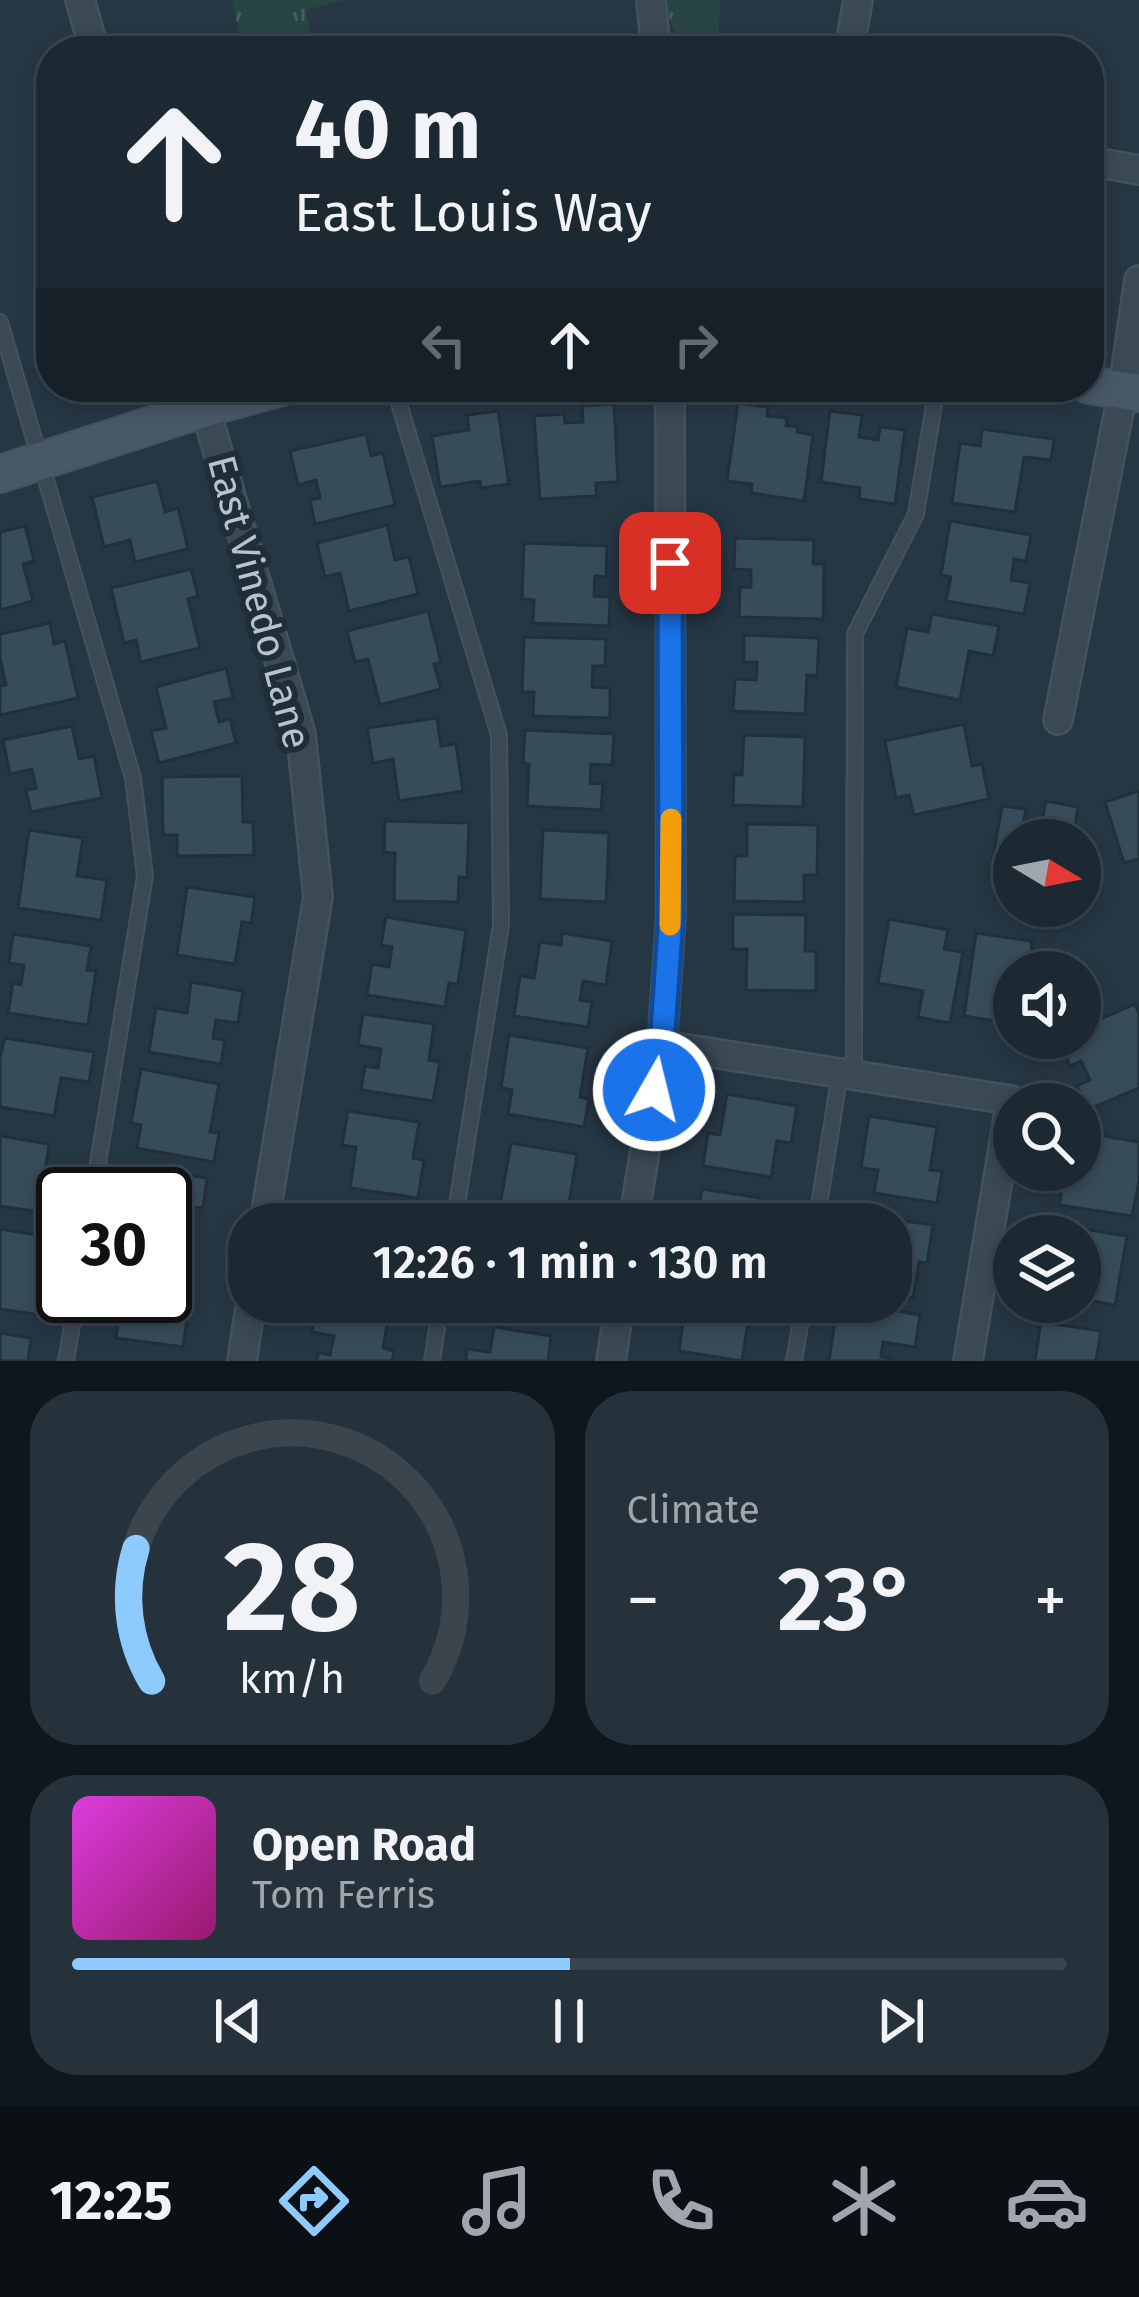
<!DOCTYPE html>
<meta charset="utf-8">
<style>
body{margin:0;font-family:"Fira Sans",sans-serif;background:#25313b;color:#f1f3f6;height:100vh;display:flex;flex-direction:column;font-size:45px;white-space:nowrap}
*{box-sizing:border-box;margin:0}
p{font-size:39px;color:#a0a6ac}
.icon{flex:none;width:66px;height:66px;fill:none;stroke:currentColor;stroke-width:2;stroke-linecap:round;stroke-linejoin:round}
.map{position:relative;height:1361px;overflow:hidden}
.details{display:flex;flex-direction:column;gap:30px;padding:30px;background:#0f171c;flex:1}
.details>*{flex:none}
.hud{position:absolute;left:36px;top:36px;width:1068px;height:366px;border-radius:48px;box-shadow:0 6px 18px #0003,0 0 0 3px #3a454e;background:#1c2933;color:#f1f3f6;overflow:hidden}
.needle{width:78px;rotate:100deg}
.tools{position:absolute;left:993px;top:819px;display:grid;gap:24px}
.tools a{display:grid;place-items:center;width:108px;height:108px;border-radius:50%;background:#1c2933;box-shadow:0 6px 18px #0003,0 0 0 3px #3a454e;font-size:60px}
.speed{position:absolute;left:36px;top:1167px;display:flex;gap:24px;font-size:60px;font-weight:700;text-align:center}
.speed>*{display:grid;place-content:center;width:156px;height:156px;border-radius:50%;background:#1c2933;box-shadow:0 6px 18px #0003,0 0 0 3px #3a454e;line-height:1}
.speed .limit{border:6px solid #111;border-radius:18px;background:#fff;color:#111}
.pin{position:absolute;display:grid;place-items:center;width:102px;height:102px;color:#fff;margin:-51px;border-radius:24px;box-shadow:0 6px 18px #0006}
.me{position:absolute;width:132px;margin:-66px;rotate:8deg;stroke-linejoin:round;filter:drop-shadow(0 0 9px #0008)}
.turn{display:flex;align-items:center;gap:42px;height:252px;padding:0 60px;font-size:54px}
.turn .icon{width:156px;height:156px;stroke-width:2.5}
.turn b{display:block;font-size:84px;line-height:102px}
.lanes{display:flex;align-items:center;height:114px;padding:0 60px;background:#0003;justify-content:center;gap:60px;direction:ltr}
.lanes .off{opacity:.35}
.big{font-size:90px;font-weight:600;line-height:1.1}
.details .widget{flex:1;display:flex;flex-direction:column;justify-content:center;gap:18px;min-width:0;padding:0 42px;border-radius:48px;background:#25313b}
.details .dial{align-items:center;gap:0}
.dial svg{height:312px;overflow:visible;fill:none;stroke:#3a454e;stroke-width:7;stroke-linecap:round;text-anchor:middle}
.dial text{fill:#f1f3f6;stroke:none}
.song{display:flex;align-items:center;gap:36px}
.cover{width:144px;height:144px;border-radius:18px;background:linear-gradient(135deg,hsl(300 70% 55%),hsl(320 70% 35%))}
.played{height:12px;border-radius:6px;background:linear-gradient(90deg,#8dcafd 50%,#3a454e 50%)}
.keys{display:flex;justify-content:space-around;direction:ltr}
.heat{display:flex;justify-content:space-between;align-items:center;font-size:66px;direction:ltr}
.details .tiles{flex:1;display:grid;gap:30px;grid-template-columns:1fr 1fr}
.widget:last-child{grid-column:span 2}
.trip{position:absolute;left:228px;top:1203px;width:684px;height:120px;border-radius:48px;background:#1c2933;box-shadow:0 6px 18px #0003,0 0 0 3px #3a454e;font-weight:600;line-height:120px;text-align:center}
.tabs{display:flex;height:192px;justify-content:space-around;align-items:center;background:#0b1014;color:#a0a6ac}
.tabs .icon{width:84px;height:84px}
.tabs .on{color:#8dcafd}
.tabs b{font-size:54px;color:#f1f3f6}
.map>svg:first-child{display:block}
.park{fill:url(#park-tufts)}
.building{fill:#374c5a;stroke:#21303b;stroke-width:3}
.lines{fill:none;stroke-linecap:round;stroke-linejoin:round}
.lane-casing{stroke:#44525d;stroke-width:18}
.street-casing{stroke:#44525d;stroke-width:32}
.secondary-casing{stroke:#44525d;stroke-width:40}
.lane{stroke:#3a4954;stroke-width:14}
.street{stroke:#3a4954;stroke-width:27}
.secondary{stroke:#485867;stroke-width:36}
.route-casing{stroke:#114b97;stroke-width:30}
.route{stroke:#1a73e8;stroke-width:21}
.slow{stroke:#f59e0b;stroke-width:21}
.labels{text-anchor:middle;dominant-baseline:central;stroke-width:12;stroke-linejoin:round;paint-order:stroke}
.street-label{font-size:39px;fill:#b8c3cd;stroke:#1f2e39}
</style>
<div class="map">
<svg width="1139" height="1361" viewBox="0 0 1139 1361">
<defs>
<pattern id="park-tufts" width="24" height="20" patternUnits="userSpaceOnUse" patternTransform="scale(3)"><rect width="24" height="20" fill="#284544"/><path d="M3 7l-1-3M5 7V3M7 7l1-3M15 17l-1-3M17 17v-4M19 17l1-3" fill="none" stroke="#455e5e"/></pattern>
</defs>
<rect width="100%" height="100%" fill="#263744"/>
<g class="park">
<polygon points="232,0 343,0 306,10 312,51 243,51"/>
<polygon points="664,0 720,0 718,50 721,51 680,51"/>
</g>
<g class="building">
<polygon points="738,403 768,407 767,416 787,418 786,426 798,427 797,432 813,435 804,501 751,493 752,484 727,481"/>
<polygon points="614,404 618,482 596,483 596,496 540,499 534,416 564,414 565,423 583,422 582,406"/>
<polygon points="498,411 509,484 481,488 480,481 440,487 432,436 469,430 467,415"/>
<polygon points="830,411 862,415 859,437 878,440 880,427 905,430 895,504 859,499 860,488 821,482"/>
<polygon points="982,429 1054,439 1051,460 1024,457 1015,512 952,503 960,443 980,446"/>
<polygon points="366,434 371,456 383,453 395,505 315,524 310,500 320,498 316,480 298,485 290,451"/>
<polygon points="157,481 165,512 178,508 188,549 135,562 130,540 104,547 92,497"/>
<polygon points="950,521 1031,535 1026,561 1014,559 1011,580 1030,583 1024,614 946,601 951,577 941,575"/>
<polygon points="387,525 395,560 409,557 418,594 349,611 340,573 325,577 317,543"/>
<polygon points="25,526 34,561 23,564 33,601 0,610 0,532"/>
<polygon points="735,538 814,540 813,564 824,564 823,619 739,617 740,587 751,587 751,570 734,569"/>
<polygon points="524,543 607,546 606,577 595,576 594,596 610,597 609,626 533,623 534,600 522,599"/>
<polygon points="191,569 198,596 188,599 200,648 141,662 136,640 124,643 111,588"/>
<polygon points="428,611 441,662 434,664 441,689 380,705 368,659 355,662 347,631"/>
<polygon points="932,614 999,626 993,656 969,651 960,700 896,687 907,628 928,632"/>
<polygon points="50,623 54,644 65,641 78,698 0,715 0,686 6,685 0,658 0,634"/>
<polygon points="744,635 819,638 817,676 807,675 805,714 733,711 735,679 756,680 757,662 744,662"/>
<polygon points="524,637 606,639 605,666 593,666 592,687 610,688 610,718 533,716 534,692 522,692"/>
<polygon points="226,668 233,698 214,702 219,722 230,719 236,743 159,763 151,731 166,728 156,687"/>
<polygon points="437,718 441,746 456,744 463,791 399,801 393,759 373,763 367,728"/>
<polygon points="964,724 972,766 982,764 989,799 914,815 909,795 896,798 885,741"/>
<polygon points="72,726 79,759 94,756 102,798 31,812 26,790 36,788 32,769 10,774 3,740"/>
<polygon points="525,730 614,734 612,765 591,764 590,783 603,784 601,810 527,806 529,764 523,763"/>
<polygon points="744,735 805,737 803,807 733,805 734,774 742,775"/>
<polygon points="242,776 243,822 253,822 254,855 177,856 177,835 163,835 162,777"/>
<polygon points="1139,791 1139,859 1124,863 1105,802"/>
<polygon points="1046,801 1078,807 1073,840 1014,840 1014,882 989,878 1002,806 1026,809 1024,820 1042,822"/>
<polygon points="385,821 469,823 467,878 459,877 458,902 394,901 395,853 384,852"/>
<polygon points="747,824 818,825 817,875 804,875 804,902 734,901 735,856 747,856"/>
<polygon points="29,830 83,838 77,876 107,880 101,920 18,908"/>
<polygon points="543,830 609,833 606,902 540,899"/>
<polygon points="187,887 255,897 251,923 242,922 235,964 177,955"/>
<polygon points="733,914 806,915 805,951 816,951 816,991 746,990 747,949 733,949"/>
<polygon points="386,917 466,930 458,984 449,983 445,1007 367,995 372,964 389,967 392,947 381,945"/>
<polygon points="889,919 948,930 944,949 963,952 950,1023 918,1017 923,991 878,983"/>
<polygon points="562,933 612,941 606,985 583,981 580,1000 592,1002 588,1027 514,1016 520,976 534,978 540,942 561,945"/>
<polygon points="976,933 1032,941 1031,952 1056,956 1053,972 1014,972 1014,1010 997,1008 995,1021 964,1016"/>
<polygon points="13,934 91,946 87,970 96,971 88,1025 8,1013 13,983 21,985 24,965 9,963"/>
<polygon points="191,982 243,991 238,1023 216,1020 213,1038 225,1040 221,1064 149,1052 156,1008 187,1013"/>
<polygon points="1135,1004 1139,1014 1139,1088 1087,1110 1077,1086 1090,1080 1081,1061 1070,1066 1058,1038 1080,1038 1080,1028"/>
<polygon points="363,1014 434,1024 429,1060 440,1062 433,1101 361,1090 365,1066 378,1068 381,1049 358,1045"/>
<polygon points="509,1035 588,1048 580,1097 589,1099 584,1127 508,1114 512,1090 501,1088"/>
<polygon points="5,1038 94,1052 89,1082 61,1078 54,1116 0,1107 0,1057"/>
<polygon points="141,1069 219,1084 210,1132 219,1133 214,1162 137,1148 141,1125 131,1123"/>
<polygon points="727,1094 797,1106 791,1143 777,1141 771,1177 703,1166 708,1133 720,1135"/>
<polygon points="348,1111 419,1122 413,1158 424,1160 418,1198 350,1188 356,1147 342,1145"/>
<polygon points="869,1116 937,1127 930,1170 942,1171 937,1203 874,1193 878,1170 861,1168"/>
<polygon points="1085,1133 1139,1142 1139,1181 1132,1216 1059,1205 1065,1172 1078,1174 1080,1170"/>
<polygon points="0,1136 49,1144 39,1212 0,1206"/>
<polygon points="511,1143 577,1154 566,1222 499,1211"/>
<polygon points="125,1166 207,1178 203,1208 191,1207 183,1256 165,1253 165,1194 121,1194"/>
<polygon points="702,1189 760,1198 756,1224 696,1224"/>
<polygon points="338,1205 421,1218 420,1224 335,1224"/>
<polygon points="855,1214 933,1225 927,1263 919,1262 913,1298 891,1295 891,1224 853,1224"/>
<polygon points="1059,1225 1127,1236 1115,1305 1080,1299 1080,1236 1057,1236"/>
<polygon points="0,1229 44,1236 40,1260 49,1261 40,1315 0,1309"/>
<polygon points="165,1275 193,1279 183,1347 116,1338 122,1296 165,1296"/>
<polygon points="317,1302 389,1313 383,1348 394,1351 392,1361 317,1361 318,1353 330,1355 334,1336 312,1332"/>
<polygon points="494,1302 553,1302 551,1313 493,1305"/>
<polygon points="683,1302 751,1302 742,1361 679,1351 685,1308 682,1308"/>
<polygon points="880,1308 920,1315 915,1347 883,1342 881,1356 893,1359 893,1361 829,1361 836,1314 878,1321"/>
<polygon points="1041,1322 1101,1331 1096,1361 1035,1361"/>
<polygon points="494,1327 551,1336 548,1361 466,1361 467,1349 490,1352"/>
<polygon points="0,1333 31,1338 28,1361 0,1361"/>
</g>
<g class="lines">
<defs>
<g id="lane">
<polyline points="0,322 133,778 145,876 93,1194"/>
<polyline points="394,387 499,735 501,925 454,1224"/>
<polyline points="854,1075 855,634 916,514 937,387"/>
<polyline points="816,1224 840,1073"/>
<polyline points="66,1361 77,1296"/>
<polyline points="432,1361 441,1302"/>
<polyline points="794,1361 804,1302"/>
</g>
<g id="street">
<polyline points="80,0 95,51"/>
<polyline points="651,0 656,51"/>
<polyline points="849,51 858,0"/>
<polyline points="1089,161 1139,170"/>
<polyline points="205,408 301,734 318,897 264,1224"/>
<polyline points="1058,720 1123,391 1139,280"/>
<polyline points="662,1045 1011,1100 968,1361"/>
<polyline points="633,1224 662,1045 671,916 670,387"/>
<polyline points="242,1361 251,1302"/>
<polyline points="611,1361 620,1302"/>
</g>
<g id="secondary">
<polyline points="1089,385 1139,393"/>
<polyline points="0,474 205,408 282,387"/>
</g>
</defs>
<use href="#lane" class="lane-casing"/>
<use href="#street" class="street-casing"/>
<use href="#secondary" class="secondary-casing"/>
<use href="#lane" class="lane"/>
<use href="#street" class="street"/>
<use href="#secondary" class="secondary"/>
</g>
<g class="lines">
<defs>
<polyline id="route" points="654,1090 662,1045 671,916 670,563"/>
</defs>
<use href="#route" class="route-casing"/>
<use href="#route" class="route"/>
<polyline class="slow" points="670,925 671,819"/>
</g>
<g class="labels">
<g class="street-label">
<text transform="translate(259 602) rotate(75)">East Vinedo Lane</text>
</g>
</g>
</svg>
<div class="tools">
<a><svg class="needle" viewBox="-14 -14 28 28"><path d="M0-13l5 13h-10z" fill="#e53935"/><path d="M0 13l5-13h-10z" fill="#a0a6ac"/></svg></a>
<a><svg class="icon" aria-label="sound" viewBox="0 0 24 24"><path d="M4 9h4l5-4v14l-5-4H4zM17 9q2 3 0 6"/></svg></a>
<a><svg class="icon" aria-label="search" viewBox="0 0 24 24"><circle cx="10" cy="10" r="6"/><path d="M15 15l6 6"/></svg></a>
<a><svg class="icon" aria-label="layers" viewBox="0 0 24 24"><path d="M12 4l9 5-9 5-9-5zM3 14l9 5 9-5"/></svg></a>
</div>
<div class="speed"><div class="limit">30</div></div>
<div class="pin" style="left:670px;top:563px;background:#d93025"><svg class="icon" aria-label="arrive" viewBox="0 0 24 24"><path d="M6 21V4h12l-3 4 3 4H6"/></svg></div>
<svg class="me" style="left:654px;top:1090px" viewBox="-20 -20 40 40"><circle r="17" fill="#1a73e8" stroke="#fff" stroke-width="3"/><path d="M0-11L8 9 0 5-8 9z" fill="#fff"/></svg>
<div class="trip">12:26 · 1 min · 130 m</div>
<div class="hud">
<div class="turn"><svg class="icon" aria-label="ahead" viewBox="0 0 24 24"><path d="M12 20V5M6 11l6-6 6 6"/></svg><div><b>40 m</b>East Louis Way</div></div>
<div class="lanes"><svg class="icon off" aria-label="left" viewBox="0 0 24 24"><path d="M17 20v-9H6M10 6l-5 5 5 5"/></svg><svg class="icon" aria-label="ahead" viewBox="0 0 24 24"><path d="M12 20V5M6 11l6-6 6 6"/></svg><svg class="icon off" aria-label="right" viewBox="0 0 24 24"><path d="M7 20v-9h11M14 6l5 5-5 5"/></svg></div>
</div>
</div>
<section class="details">
<div class="tiles">
<div class="widget dial"><svg viewBox="0 0 100 80">
<path d="M14 69A42 42 0 1 1 86 69"/>
<path d="M14 69A42 42 0 0 1 10 35" stroke="#8dcafd"/>
<text x="50" y="56" font-size="32" font-weight="700">28</text>
<text x="50" y="72" font-size="11">km/h</text>
</svg></div>
<div class="widget"><p>Climate</p>
<div class="heat"><a>−</a><b class="big">23°</b><a>+</a></div>
</div>
<div class="widget">
<div class="song"><i class="cover"></i><div><b>Open Road</b><p>Tom Ferris</p></div></div>
<div class="played"></div>
<div class="keys"><svg class="icon" aria-label="previous" viewBox="0 0 24 24"><path d="M18 5L8 12l10 7zM5 5v14"/></svg><svg class="icon" aria-label="pause" viewBox="0 0 24 24"><path d="M8 5v14M16 5v14"/></svg><svg class="icon" aria-label="next" viewBox="0 0 24 24"><path d="M6 5l10 7-10 7zM19 5v14"/></svg></div>
</div>
</div>
</section>
<nav class="tabs">
<b>12:25</b>
<svg class="icon on" aria-label="directions" viewBox="0 0 24 24"><path d="M12 3l9 9-9 9-9-9zM9 14v-3h6M13 9l2 2-2 2"/></svg>
<svg class="icon" aria-label="music" viewBox="0 0 24 24"><path d="M9 18V5l10-2v13"/><circle cx="6" cy="18" r="3"/><circle cx="16" cy="16" r="3"/></svg>
<svg class="icon" aria-label="phone" viewBox="0 0 24 24"><path d="M5 4h4l2 5-3 2q2 4 5 5l2-3 5 2v4C11 20 4 13 5 4z"/></svg>
<svg class="icon" aria-label="climate" viewBox="0 0 24 24"><path d="M12 3v18M4 7l16 10M4 17L20 7"/></svg>
<svg class="icon" aria-label="car" viewBox="0 0 24 24"><path d="M5 17H2v-5l4-1 3-4h7l3 4 3 1v5h-3M9 17h6M6 11h13"/><circle cx="7" cy="17" r="2"/><circle cx="17" cy="17" r="2"/></svg>
</nav>
